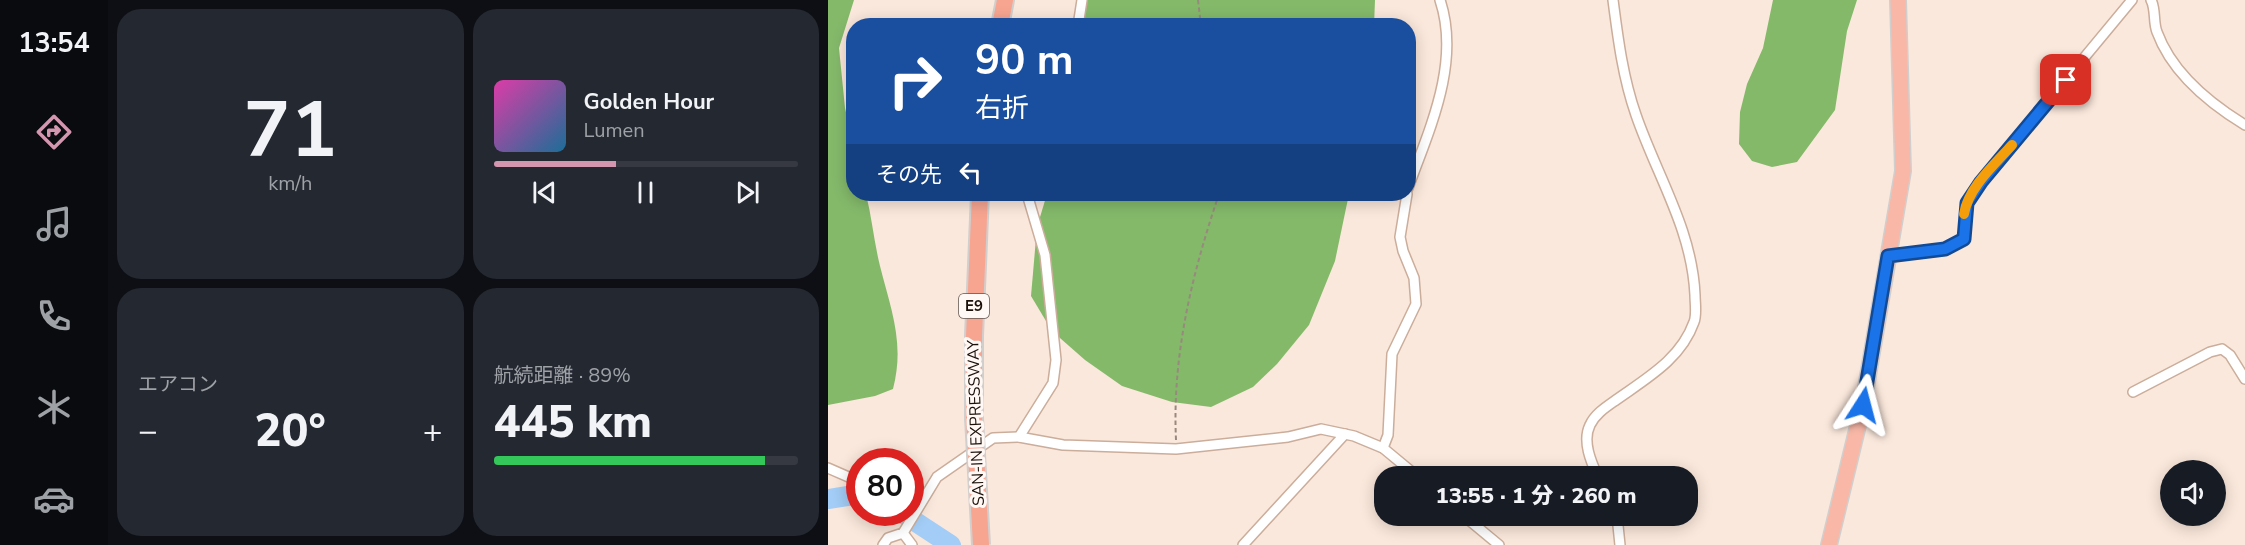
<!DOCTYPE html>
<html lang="ja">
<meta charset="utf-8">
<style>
body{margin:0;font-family:"Nunito Sans","Noto Sans JP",sans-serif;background:#242831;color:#f1f3f6;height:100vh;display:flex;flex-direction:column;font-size:22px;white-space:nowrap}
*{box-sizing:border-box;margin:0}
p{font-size:20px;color:#9ea1a6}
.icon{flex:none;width:33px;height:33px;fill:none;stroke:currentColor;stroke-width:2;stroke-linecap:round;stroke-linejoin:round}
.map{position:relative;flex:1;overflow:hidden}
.details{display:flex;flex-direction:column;gap:9px;padding:9px;background:#0d0f14;width:720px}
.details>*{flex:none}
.hud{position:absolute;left:18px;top:18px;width:570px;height:183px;border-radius:24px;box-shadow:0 3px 15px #0003;background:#1a4fa0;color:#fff;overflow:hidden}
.tools{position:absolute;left:1332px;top:460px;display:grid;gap:12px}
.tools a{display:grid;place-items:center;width:66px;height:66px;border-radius:50%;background:#171b24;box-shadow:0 3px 15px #0003;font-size:30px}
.speed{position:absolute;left:18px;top:448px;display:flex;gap:12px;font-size:30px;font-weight:700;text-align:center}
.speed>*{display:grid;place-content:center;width:78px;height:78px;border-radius:50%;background:#171b24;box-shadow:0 3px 15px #0003;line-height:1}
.speed .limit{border:9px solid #d22;background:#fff;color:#111}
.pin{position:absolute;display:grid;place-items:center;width:51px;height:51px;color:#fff;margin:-26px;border-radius:12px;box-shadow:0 3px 9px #0006}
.me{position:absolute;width:66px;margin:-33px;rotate:9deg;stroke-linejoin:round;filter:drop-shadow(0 0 4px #0008)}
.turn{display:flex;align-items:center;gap:21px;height:126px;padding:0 30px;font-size:27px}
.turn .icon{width:78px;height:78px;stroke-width:2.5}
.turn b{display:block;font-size:42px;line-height:51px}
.then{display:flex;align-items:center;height:57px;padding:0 30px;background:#0003;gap:12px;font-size:22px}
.big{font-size:45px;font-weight:800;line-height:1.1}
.details .tile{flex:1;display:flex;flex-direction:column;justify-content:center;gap:9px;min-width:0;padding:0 21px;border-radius:24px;background:#242831}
.details .dial{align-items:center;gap:0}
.dial b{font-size:78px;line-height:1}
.song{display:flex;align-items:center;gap:18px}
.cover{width:72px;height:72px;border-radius:9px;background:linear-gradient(135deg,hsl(320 70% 55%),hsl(200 70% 35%))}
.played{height:6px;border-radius:3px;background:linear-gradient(90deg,#d495af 40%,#363941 40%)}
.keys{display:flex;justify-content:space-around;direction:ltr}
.heat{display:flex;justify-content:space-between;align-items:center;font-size:33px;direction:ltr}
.charge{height:9px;border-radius:4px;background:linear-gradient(90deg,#34c759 89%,#363941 0)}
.details .tiles{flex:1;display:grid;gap:9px;grid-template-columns:repeat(2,1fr)}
.trip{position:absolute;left:546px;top:466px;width:324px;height:60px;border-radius:24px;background:#171b24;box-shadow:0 3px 15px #0003;font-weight:800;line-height:60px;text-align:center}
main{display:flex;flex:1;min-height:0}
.dock{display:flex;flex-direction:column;width:108px;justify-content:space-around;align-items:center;background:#090b0e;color:#9ea1a6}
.dock .icon{width:42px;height:42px}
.dock .selected{color:#d495af}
.dock b{font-size:27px;color:#f1f3f6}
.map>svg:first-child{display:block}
.forest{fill:#84b96a}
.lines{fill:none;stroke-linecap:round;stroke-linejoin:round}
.river{stroke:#a3cdf6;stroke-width:20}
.minor-casing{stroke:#cbad9b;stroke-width:12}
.trunk-casing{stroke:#d1cfce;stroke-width:18}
.motorway-casing{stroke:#d1cfce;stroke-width:20}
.path{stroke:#98897f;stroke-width:2;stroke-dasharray:4.5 3;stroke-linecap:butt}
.minor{stroke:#fff;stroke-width:9}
.trunk{stroke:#f8b7a7;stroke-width:15}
.motorway{stroke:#f7a591;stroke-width:16}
.motorway-bridge-casing{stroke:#d1cfce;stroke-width:20;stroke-linecap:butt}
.motorway-bridge{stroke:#f7a591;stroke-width:16}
.route-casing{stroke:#114b97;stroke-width:15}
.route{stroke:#1a73e8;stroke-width:10}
.slow{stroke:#f59e0b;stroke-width:10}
.labels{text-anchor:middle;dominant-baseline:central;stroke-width:6;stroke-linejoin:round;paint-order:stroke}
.shield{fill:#fff8f4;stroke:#5f5650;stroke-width:1.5}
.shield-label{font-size:15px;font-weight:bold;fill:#1a1009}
.street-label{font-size:16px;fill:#1a1009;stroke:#fff8f4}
</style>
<main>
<nav class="dock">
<b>13:54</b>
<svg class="icon selected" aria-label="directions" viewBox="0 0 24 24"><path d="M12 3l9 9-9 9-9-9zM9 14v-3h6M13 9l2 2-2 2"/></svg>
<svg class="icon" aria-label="music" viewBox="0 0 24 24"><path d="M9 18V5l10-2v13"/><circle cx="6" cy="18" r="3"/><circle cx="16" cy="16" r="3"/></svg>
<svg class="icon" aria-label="phone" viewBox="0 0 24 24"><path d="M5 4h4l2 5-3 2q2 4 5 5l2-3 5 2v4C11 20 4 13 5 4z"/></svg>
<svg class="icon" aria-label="climate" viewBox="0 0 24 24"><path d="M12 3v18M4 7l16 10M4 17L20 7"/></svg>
<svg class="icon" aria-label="car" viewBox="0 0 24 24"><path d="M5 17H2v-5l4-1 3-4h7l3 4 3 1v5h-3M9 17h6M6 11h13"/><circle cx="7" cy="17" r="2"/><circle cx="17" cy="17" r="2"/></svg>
</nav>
<section class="details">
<div class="tiles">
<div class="tile dial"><b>71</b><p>km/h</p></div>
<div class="tile">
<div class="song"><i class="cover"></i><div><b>Golden Hour</b><p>Lumen</p></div></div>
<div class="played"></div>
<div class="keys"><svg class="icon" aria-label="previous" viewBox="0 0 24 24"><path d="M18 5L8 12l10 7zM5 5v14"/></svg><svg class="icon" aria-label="pause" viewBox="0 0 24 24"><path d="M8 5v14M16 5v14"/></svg><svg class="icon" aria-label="next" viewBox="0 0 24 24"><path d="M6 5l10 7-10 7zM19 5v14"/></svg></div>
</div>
<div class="tile"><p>エアコン</p>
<div class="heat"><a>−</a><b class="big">20°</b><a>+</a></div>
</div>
<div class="tile"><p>航続距離 · 89%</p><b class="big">445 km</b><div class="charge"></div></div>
</div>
</section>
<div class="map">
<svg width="1417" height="545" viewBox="0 0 1417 545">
<rect width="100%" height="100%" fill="#fbe8dc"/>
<g class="forest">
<path d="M0,0H26L11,48L17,108L25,143L26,194H38C44,218 46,242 52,266C63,310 77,343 65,389L47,396L0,405Z"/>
<polygon points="257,0 547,0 546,26 257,25"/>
<polygon points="945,0 1029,0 1019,31 1007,110 969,162 944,167 924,161 911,144 912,112 919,84 935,48"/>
<polygon points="219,194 521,194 507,261 481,325 449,364 425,387 383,407 344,402 294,386 257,360 224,331 203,296 209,227"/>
</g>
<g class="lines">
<g class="river">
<polyline points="0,499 32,494"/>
<polyline points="74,513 123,545"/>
</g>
<defs>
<g id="minor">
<path d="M1323,0C1328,9 1325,22 1329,32C1344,73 1381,103 1417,125"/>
<polyline points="250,26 254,0"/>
<path d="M580,188C601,130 633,63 612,0"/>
<polyline points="1060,256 1117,249 1136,239 1139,203 1153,182 1304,0"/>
<polyline points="1305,392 1382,352 1394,349 1402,355 1417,379"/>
<polyline points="191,437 225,383 228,360 217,255 199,194"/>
<polyline points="555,448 560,435 564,354 588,304 586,278 575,251 572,237 579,194"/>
<polyline points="0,468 32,482"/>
<path d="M770,477C763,462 754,441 762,425C767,414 778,407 788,400C819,378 853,359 866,322C869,315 867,303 867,295C864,229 829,176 808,115C795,78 790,39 785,0"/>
<polyline points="636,516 671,545"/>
<polyline points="789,516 792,545"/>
<polyline points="75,533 84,545"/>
<polyline points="55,545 60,538 75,533 109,477 165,438 191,437 235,445 348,449 460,437 493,429 526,436 555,448 590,477"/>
<polyline points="415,545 517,434"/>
</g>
<polyline id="trunk" points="1001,545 1035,405 1075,171 1070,0"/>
<g id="motorway">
<polyline points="172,26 177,0"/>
<polyline points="146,418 146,336 152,194"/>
</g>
</defs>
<use href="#minor" class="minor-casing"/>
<use href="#trunk" class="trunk-casing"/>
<use href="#motorway" class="motorway-casing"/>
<g class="path">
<polyline points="370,0 373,26"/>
<path d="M348,440C344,355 364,274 391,194"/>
</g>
<use href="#minor" class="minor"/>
<use href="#trunk" class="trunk"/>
<use href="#motorway" class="motorway"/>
<defs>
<polyline id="motorway-bridge" points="146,418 153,545"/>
</defs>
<use href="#motorway-bridge" class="motorway-bridge-casing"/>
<use href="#motorway-bridge" class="motorway-bridge"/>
</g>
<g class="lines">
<defs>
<polyline id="route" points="1035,405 1060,256 1117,249 1136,239 1139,203 1153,182 1238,80"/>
</defs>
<use href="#route" class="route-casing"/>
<use href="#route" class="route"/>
<path class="slow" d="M1136,214C1140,188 1167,164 1184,145"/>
</g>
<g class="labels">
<rect class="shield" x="131" y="294" width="30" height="24" rx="4.5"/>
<g class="shield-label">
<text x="146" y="306">E9</text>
</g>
<g class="street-label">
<text transform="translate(148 423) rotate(-92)">SAN-IN EXPRESSWAY</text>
</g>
</g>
</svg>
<div class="tools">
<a><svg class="icon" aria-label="sound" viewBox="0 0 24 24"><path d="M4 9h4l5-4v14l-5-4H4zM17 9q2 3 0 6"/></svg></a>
</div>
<div class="speed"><div class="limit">80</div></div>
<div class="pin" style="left:1238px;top:80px;background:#d93025"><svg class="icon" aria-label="arrive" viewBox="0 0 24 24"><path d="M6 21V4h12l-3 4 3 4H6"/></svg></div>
<svg class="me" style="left:1035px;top:405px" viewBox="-20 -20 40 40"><path d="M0-17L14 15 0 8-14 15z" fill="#1a73e8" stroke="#fff" stroke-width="4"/></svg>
<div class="trip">13:55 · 1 分 · 260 m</div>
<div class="hud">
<div class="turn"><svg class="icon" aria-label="right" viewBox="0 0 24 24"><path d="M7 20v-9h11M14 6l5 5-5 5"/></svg><div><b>90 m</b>右折</div></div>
<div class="then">その先<svg class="icon" aria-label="left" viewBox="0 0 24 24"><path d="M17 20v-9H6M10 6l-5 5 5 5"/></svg></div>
</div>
</div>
</main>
